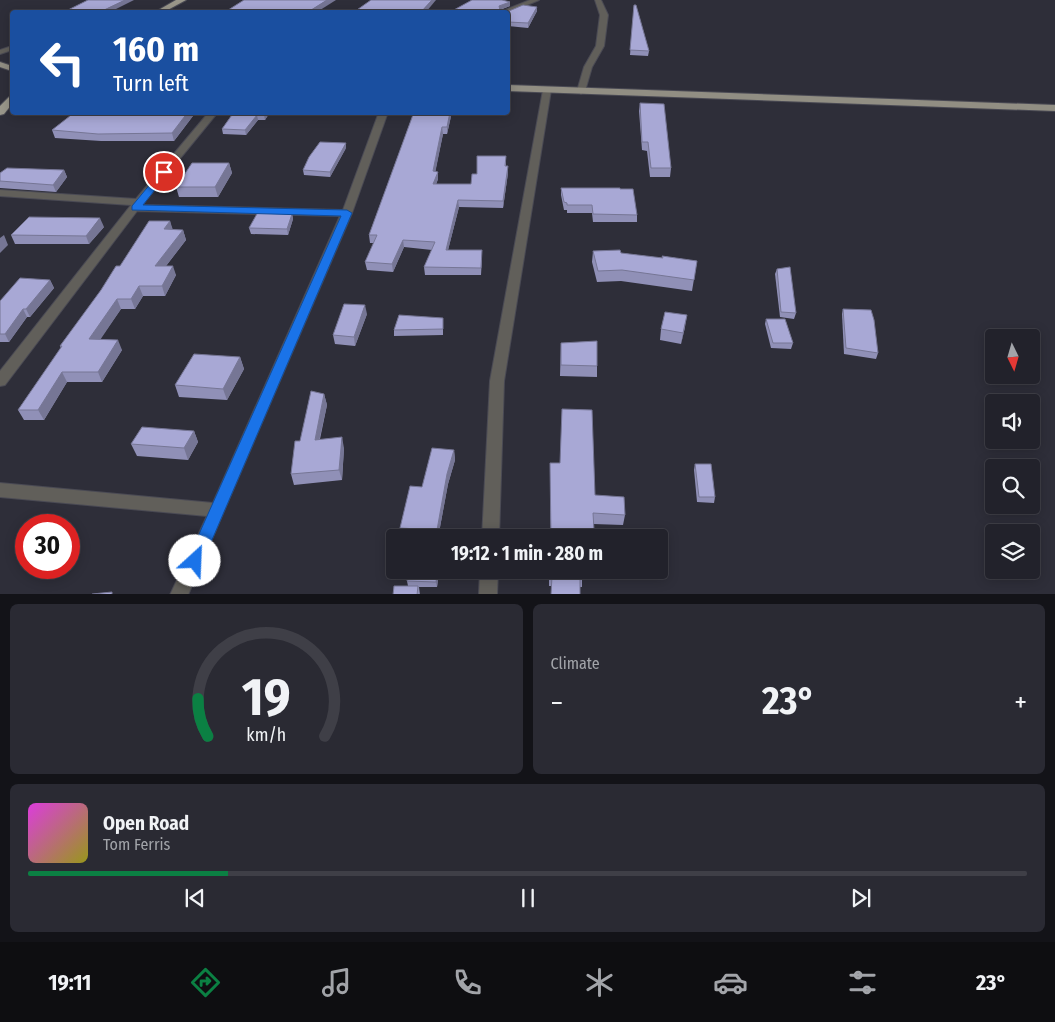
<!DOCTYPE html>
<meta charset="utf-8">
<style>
body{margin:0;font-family:"Fira Sans Condensed",sans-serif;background:#2a2a33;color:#f1f3f6;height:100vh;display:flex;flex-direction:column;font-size:19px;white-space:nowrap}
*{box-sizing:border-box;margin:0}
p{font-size:16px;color:#a2a4a9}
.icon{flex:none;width:28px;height:28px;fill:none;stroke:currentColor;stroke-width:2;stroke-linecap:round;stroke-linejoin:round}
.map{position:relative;height:594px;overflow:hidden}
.details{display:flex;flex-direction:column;gap:10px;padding:10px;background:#131318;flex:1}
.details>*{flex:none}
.banner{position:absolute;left:10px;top:10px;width:500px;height:105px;border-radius:5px;box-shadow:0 2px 12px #0003,0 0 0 1px #3f3f47;background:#1a4fa0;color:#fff;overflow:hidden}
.needle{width:32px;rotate:175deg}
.tools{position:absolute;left:985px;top:329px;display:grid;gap:10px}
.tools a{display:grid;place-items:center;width:55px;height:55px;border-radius:5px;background:#22222b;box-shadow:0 2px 12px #0003,0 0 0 1px #3f3f47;font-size:25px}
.speed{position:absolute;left:15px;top:514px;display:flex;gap:10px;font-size:25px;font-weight:700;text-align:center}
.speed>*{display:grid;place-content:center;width:65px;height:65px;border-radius:50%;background:#22222b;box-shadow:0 2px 12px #0003,0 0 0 1px #3f3f47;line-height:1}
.speed .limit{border:8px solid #d22;background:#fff;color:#111}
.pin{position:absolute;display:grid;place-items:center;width:42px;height:42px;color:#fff;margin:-21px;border:2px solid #fff;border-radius:50%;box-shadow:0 1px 5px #0007}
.me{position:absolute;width:55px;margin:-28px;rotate:25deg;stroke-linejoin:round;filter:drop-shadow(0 0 4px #0008)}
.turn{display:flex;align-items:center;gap:18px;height:105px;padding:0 20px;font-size:22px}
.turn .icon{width:65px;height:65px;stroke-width:2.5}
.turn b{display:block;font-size:35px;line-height:42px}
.big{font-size:38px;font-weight:700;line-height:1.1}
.details .card{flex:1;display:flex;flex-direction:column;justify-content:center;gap:8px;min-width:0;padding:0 18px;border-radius:8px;background:#2a2a33}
.details .dial{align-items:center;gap:0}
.dial svg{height:130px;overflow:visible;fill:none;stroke:#3f3f47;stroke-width:7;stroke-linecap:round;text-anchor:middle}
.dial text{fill:#f1f3f6;stroke:none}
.song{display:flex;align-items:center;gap:15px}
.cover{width:60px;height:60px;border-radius:8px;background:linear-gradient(135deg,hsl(300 70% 55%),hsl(60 70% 35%))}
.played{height:5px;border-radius:2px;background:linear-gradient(90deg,#0b8043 20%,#3f3f47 20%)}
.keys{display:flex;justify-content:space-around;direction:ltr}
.heat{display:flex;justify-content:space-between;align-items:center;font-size:28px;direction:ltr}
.details .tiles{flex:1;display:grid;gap:10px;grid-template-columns:1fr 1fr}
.card:last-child{grid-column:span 2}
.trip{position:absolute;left:386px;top:529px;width:282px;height:50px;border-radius:5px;background:#22222b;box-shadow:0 2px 12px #0003,0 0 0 1px #3f3f47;font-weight:700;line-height:50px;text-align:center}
.dock{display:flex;height:80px;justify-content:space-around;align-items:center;background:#0e0e11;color:#a2a4a9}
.dock .icon{width:35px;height:35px}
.dock .selected{color:#0b8043}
.dock b{font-size:22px;color:#f1f3f6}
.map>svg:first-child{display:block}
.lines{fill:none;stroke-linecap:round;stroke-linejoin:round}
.service-casing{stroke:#4a4a54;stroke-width:2}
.minor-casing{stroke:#4a4a54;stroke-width:2}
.primary-casing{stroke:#4a4a54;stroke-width:2}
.trunk-casing{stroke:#4a4a54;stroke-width:2}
.service{fill:#615f5a;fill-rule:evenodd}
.minor{fill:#615f5a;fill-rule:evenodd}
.primary{fill:#918e83;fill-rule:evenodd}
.trunk{fill:#9a978b;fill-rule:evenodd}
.wall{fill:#9090b7}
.shaded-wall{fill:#767695}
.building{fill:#a8a8d5;stroke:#767695}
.route{fill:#1a73e8;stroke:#114b97}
</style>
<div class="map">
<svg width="1055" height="595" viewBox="0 0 1055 595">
<rect width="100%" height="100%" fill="#2e2e39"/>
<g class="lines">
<defs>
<polygon id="service" points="12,46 12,50 0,54 0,50"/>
<g id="minor">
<polygon points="530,0 539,0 508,13 500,12"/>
<polygon points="595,0 601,0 608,15 604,46 592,67 585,91 581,94 577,91 584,67 596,46 600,15"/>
<polygon points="547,87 551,90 504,381 499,538 482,538 490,381 543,90"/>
<polygon points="209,112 218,112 142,205 343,210 379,112 388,112 352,213 188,595 170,595 207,516 0,497 0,483 213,503 340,216 137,211 5,385 0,386 0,371 131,205 0,196 0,190 136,199"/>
<polygon points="480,570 498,570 497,595 479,595"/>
</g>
<g id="primary">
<polygon points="0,62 12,66 12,71 0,67"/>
<polygon points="508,85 1055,105 1055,111 508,91"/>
</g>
<g id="trunk">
<polygon points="176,0 186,0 164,12 155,12"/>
<polygon points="12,96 12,104 4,114 0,115 0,106 9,97"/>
</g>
</defs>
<use href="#service" class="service-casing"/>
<use href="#minor" class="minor-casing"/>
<use href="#primary" class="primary-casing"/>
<use href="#trunk" class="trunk-casing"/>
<use href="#service" class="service"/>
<use href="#minor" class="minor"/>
<use href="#primary" class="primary"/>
<use href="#trunk" class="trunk"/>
</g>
<g class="wall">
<polygon points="510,2 510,6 500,10 537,11 528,28 508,26 508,12 451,12"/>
<polygon points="634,5 649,51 648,56 630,55"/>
<polygon points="640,103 671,168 670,177 650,177 647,151 642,150 639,111"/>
<polygon points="196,112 174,141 101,141 55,138 52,130"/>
<polygon points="234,112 270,112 265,120 258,120 246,135 223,134 222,129"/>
<polygon points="414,112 452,112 447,134 443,134 435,172 438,172 438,179 436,184 471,184 477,174 506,156 506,166 508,173 503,208 459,207 448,250 482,258 481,275 425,275 424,267 432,250 404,247 393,272 367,270 365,262 374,243 370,243 369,235"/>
<polygon points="346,148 330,177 304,175 303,170"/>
<polygon points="229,163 232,173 218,197 179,197 176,187"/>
<polygon points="64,170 67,177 56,192 0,188 0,173"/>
<polygon points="561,188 620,189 637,215 637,222 593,222 592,213 567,213 567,210 564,210 561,195"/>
<polygon points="292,214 293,219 288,235 251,234 249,228"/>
<polygon points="170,221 172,230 183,230 186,240 166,266 176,275 165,296 143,296 135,309 121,309 100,339 122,350 102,382 67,382 44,420 24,420 18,410 61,348 60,346 120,266"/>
<polygon points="104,227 89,244 15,244 11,235"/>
<polygon points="593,251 621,253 662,258 662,256 697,261 692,291 621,281 597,282 592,262"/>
<polygon points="777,269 796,313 794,319 780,317 775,274"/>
<polygon points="50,280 54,288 30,317 27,317 9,342 0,342 0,301"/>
<polygon points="843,309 878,353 876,359 844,354 842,314"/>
<polygon points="367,314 355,346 335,344 333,335"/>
<polygon points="443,318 443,335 394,336 394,330"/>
<polygon points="766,319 793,343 791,349 771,348 765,324"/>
<polygon points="685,327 681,344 660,340 661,329"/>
<polygon points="561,343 597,366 597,377 560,376"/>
<polygon points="240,357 244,369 227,400 179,397 175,385"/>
<polygon points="324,394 327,405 320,439 344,448 342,480 294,485 291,474 300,441"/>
<polygon points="194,431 198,442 188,460 137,456 131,444"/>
<polygon points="454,450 455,460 448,484 438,538 402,538 400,528 422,487"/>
<polygon points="550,463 595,495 625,515 623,525 593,524 593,538 551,538"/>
<polygon points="695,464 715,497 714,503 697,502 694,470"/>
<polygon points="549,570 582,577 582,587 549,586"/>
<polygon points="439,573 437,587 419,587 420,595 393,595 408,586 407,581"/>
</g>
<g class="shaded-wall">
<polygon points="125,0 134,0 110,12 100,12"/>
<polygon points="327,0 336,0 317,12 308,12"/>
<polygon points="432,0 436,0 426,12 421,12"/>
<polygon points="510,2 510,6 499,10 499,6"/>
<polygon points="537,7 537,11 528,28 528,23"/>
<polygon points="188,112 196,112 174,141 172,133"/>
<polygon points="266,112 270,112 265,120 264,115"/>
<polygon points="450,112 452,112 447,134 447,127"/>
<polygon points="257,115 258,120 246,135 245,130"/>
<polygon points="442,127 443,134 434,179 433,171"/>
<polygon points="346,143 346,148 330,177 330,172"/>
<polygon points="229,163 232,173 218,197 215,187"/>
<polygon points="508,166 508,173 503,208 503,201"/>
<polygon points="64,170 67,177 56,192 53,185"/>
<polygon points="438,172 438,179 434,191 433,184"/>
<polygon points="458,200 459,207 446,258 446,250"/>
<polygon points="292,214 293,219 288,235 287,229"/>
<polygon points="100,218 104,227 89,244 86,236"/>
<polygon points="170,221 173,230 164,229"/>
<polygon points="183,230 186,240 159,275 155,266"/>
<polygon points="4,235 8,245 0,253 0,238"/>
<polygon points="403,240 404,247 393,272 392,264"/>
<polygon points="173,266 176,275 165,296 162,286"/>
<polygon points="50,280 54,288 30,317 26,309"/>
<polygon points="139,286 143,296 135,309 131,299"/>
<polygon points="117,299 121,309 94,349 89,339"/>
<polygon points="365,305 367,314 355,346 354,337"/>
<polygon points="23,309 27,317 9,342 5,334"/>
<polygon points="687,315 685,327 681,344 683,333"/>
<polygon points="118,340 122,350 102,382 98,372"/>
<polygon points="240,357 244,369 227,400 223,389"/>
<polygon points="62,372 67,382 44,420 38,410"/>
<polygon points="324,394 327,405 317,450 315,440"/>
<polygon points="194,431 198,442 188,460 184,448"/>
<polygon points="342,437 344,448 342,480 339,470"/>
<polygon points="454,450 455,460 448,484 438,538 437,530 447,474"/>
<polygon points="438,570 439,570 439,573 437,587 436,582"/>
</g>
<g class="building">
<polygon points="88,0 125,0 100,12 64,12"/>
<polygon points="244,0 327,0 308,12 225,12"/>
<polygon points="371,0 432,0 421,12 354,12"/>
<polygon points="472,0 502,0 510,2 499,6 500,10 509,11 523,5 537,7 528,23 508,22 508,12 451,12 452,11"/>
<polygon points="634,5 636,5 649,51 630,50"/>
<polygon points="640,103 664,104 671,168 651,168 648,142 642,142"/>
<polygon points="75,112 188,112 172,133 98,134 52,130"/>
<polygon points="234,112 266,112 264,115 257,115 245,130 222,129"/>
<polygon points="414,112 450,112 447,127 442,127 433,171 438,172 433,184 471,184 472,174 477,174 477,156 506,156 505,166 508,166 503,201 458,200 446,250 482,250 481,268 424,267 435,242 403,240 392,264 365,262 377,235 369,235"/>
<polygon points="320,142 346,143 330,172 303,170 309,157"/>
<polygon points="192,163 229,163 215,187 176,187"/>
<polygon points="7,168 64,170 53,185 0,181 0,173"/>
<polygon points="561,188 620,188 620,189 633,189 637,215 593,214 592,205 567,205 567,203 564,202"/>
<polygon points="258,212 292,214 287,229 249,228"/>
<polygon points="29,217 100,218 86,236 11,235"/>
<polygon points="149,221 170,221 164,229 183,230 155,266 173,266 162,286 139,286 131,299 117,299 89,339 118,340 98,372 62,372 38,410 18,410 62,346 60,346 101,290 116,266 120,266"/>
<polygon points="620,250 621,253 663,258 662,256 697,261 694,280 622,270 598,271 593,251"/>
<polygon points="790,267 796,313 781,312 777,269"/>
<polygon points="20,278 50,280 26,309 23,309 5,334 0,334 0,301"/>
<polygon points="344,304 365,305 354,337 333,335"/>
<polygon points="843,309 871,310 874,320 878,353 846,348"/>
<polygon points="665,312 687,315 683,333 661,329"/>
<polygon points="399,315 443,318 443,329 394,330"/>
<polygon points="766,319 785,319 793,343 773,343"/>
<polygon points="597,341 597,366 561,365 561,343"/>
<polygon points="194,354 240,357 223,389 175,385"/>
<polygon points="311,391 324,394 315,440 342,437 339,470 291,474 295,441 300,441"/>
<polygon points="562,409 592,410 595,495 624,497 625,515 593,513 594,530 583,530 583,538 551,538 550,463 560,463"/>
<polygon points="142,427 194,431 184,448 131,444"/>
<polygon points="432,448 454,450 447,474 437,530 400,528 410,486 422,487"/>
<polygon points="695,464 711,464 715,497 699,497"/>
<polygon points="409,570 438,570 436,582 407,581"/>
<polygon points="549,570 582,570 582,577 580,577 580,595 551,595 552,576 549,576"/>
<polygon points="394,586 418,586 417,595 393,595"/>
<polygon points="112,592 112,595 92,595 92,594"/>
</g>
<polygon class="route" points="164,170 169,172 143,205 347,210 352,213 203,561 200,566 195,568 189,566 187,561 341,216 132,210 132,206 161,171"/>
</svg>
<div class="tools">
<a><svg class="needle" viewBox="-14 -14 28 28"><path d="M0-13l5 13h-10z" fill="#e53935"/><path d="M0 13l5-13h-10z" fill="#a2a4a9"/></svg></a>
<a><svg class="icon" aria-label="sound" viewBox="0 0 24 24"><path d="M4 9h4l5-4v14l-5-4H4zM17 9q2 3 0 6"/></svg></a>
<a><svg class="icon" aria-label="search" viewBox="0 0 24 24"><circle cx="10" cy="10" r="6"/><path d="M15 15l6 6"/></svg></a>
<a><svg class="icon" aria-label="layers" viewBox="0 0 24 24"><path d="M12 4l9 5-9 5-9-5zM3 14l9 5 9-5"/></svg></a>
</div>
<div class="speed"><div class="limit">30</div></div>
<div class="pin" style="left:164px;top:172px;background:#d93025"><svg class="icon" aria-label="arrive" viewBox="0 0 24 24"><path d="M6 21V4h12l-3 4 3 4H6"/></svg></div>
<svg class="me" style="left:195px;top:561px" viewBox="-20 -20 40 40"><circle r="19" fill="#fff"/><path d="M0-13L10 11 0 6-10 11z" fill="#1a73e8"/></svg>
<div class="trip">19:12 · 1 min · 280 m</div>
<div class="banner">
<div class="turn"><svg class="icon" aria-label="left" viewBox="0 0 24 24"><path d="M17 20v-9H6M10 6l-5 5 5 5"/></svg><div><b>160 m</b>Turn left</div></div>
</div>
</div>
<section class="details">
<div class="tiles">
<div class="card dial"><svg viewBox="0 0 100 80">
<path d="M14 69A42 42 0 1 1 86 69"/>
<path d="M14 69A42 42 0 0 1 8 46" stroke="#0b8043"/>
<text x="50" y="56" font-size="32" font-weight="700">19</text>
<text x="50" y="72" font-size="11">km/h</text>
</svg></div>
<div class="card"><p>Climate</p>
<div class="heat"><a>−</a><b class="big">23°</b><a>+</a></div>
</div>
<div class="card">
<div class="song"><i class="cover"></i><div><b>Open Road</b><p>Tom Ferris</p></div></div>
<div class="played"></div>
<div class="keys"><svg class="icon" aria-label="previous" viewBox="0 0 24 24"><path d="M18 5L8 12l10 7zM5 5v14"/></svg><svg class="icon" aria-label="pause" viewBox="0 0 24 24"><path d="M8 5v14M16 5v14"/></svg><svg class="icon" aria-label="next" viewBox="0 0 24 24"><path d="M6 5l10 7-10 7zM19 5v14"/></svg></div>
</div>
</div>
</section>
<nav class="dock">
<b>19:11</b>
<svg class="icon selected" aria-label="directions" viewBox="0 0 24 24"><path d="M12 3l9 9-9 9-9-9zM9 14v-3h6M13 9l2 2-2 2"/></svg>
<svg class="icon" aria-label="music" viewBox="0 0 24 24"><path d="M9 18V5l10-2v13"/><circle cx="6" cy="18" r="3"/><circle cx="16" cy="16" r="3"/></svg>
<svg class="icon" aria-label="phone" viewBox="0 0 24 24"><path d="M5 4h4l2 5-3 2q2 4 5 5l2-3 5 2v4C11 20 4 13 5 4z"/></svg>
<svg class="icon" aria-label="climate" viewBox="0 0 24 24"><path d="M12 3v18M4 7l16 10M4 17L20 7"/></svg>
<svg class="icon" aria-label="car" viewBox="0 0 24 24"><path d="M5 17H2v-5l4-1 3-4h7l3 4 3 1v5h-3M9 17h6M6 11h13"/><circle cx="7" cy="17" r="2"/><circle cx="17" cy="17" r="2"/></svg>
<svg class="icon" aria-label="filters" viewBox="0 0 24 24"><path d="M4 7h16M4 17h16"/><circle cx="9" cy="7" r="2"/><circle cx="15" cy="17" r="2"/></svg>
<b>23°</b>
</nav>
